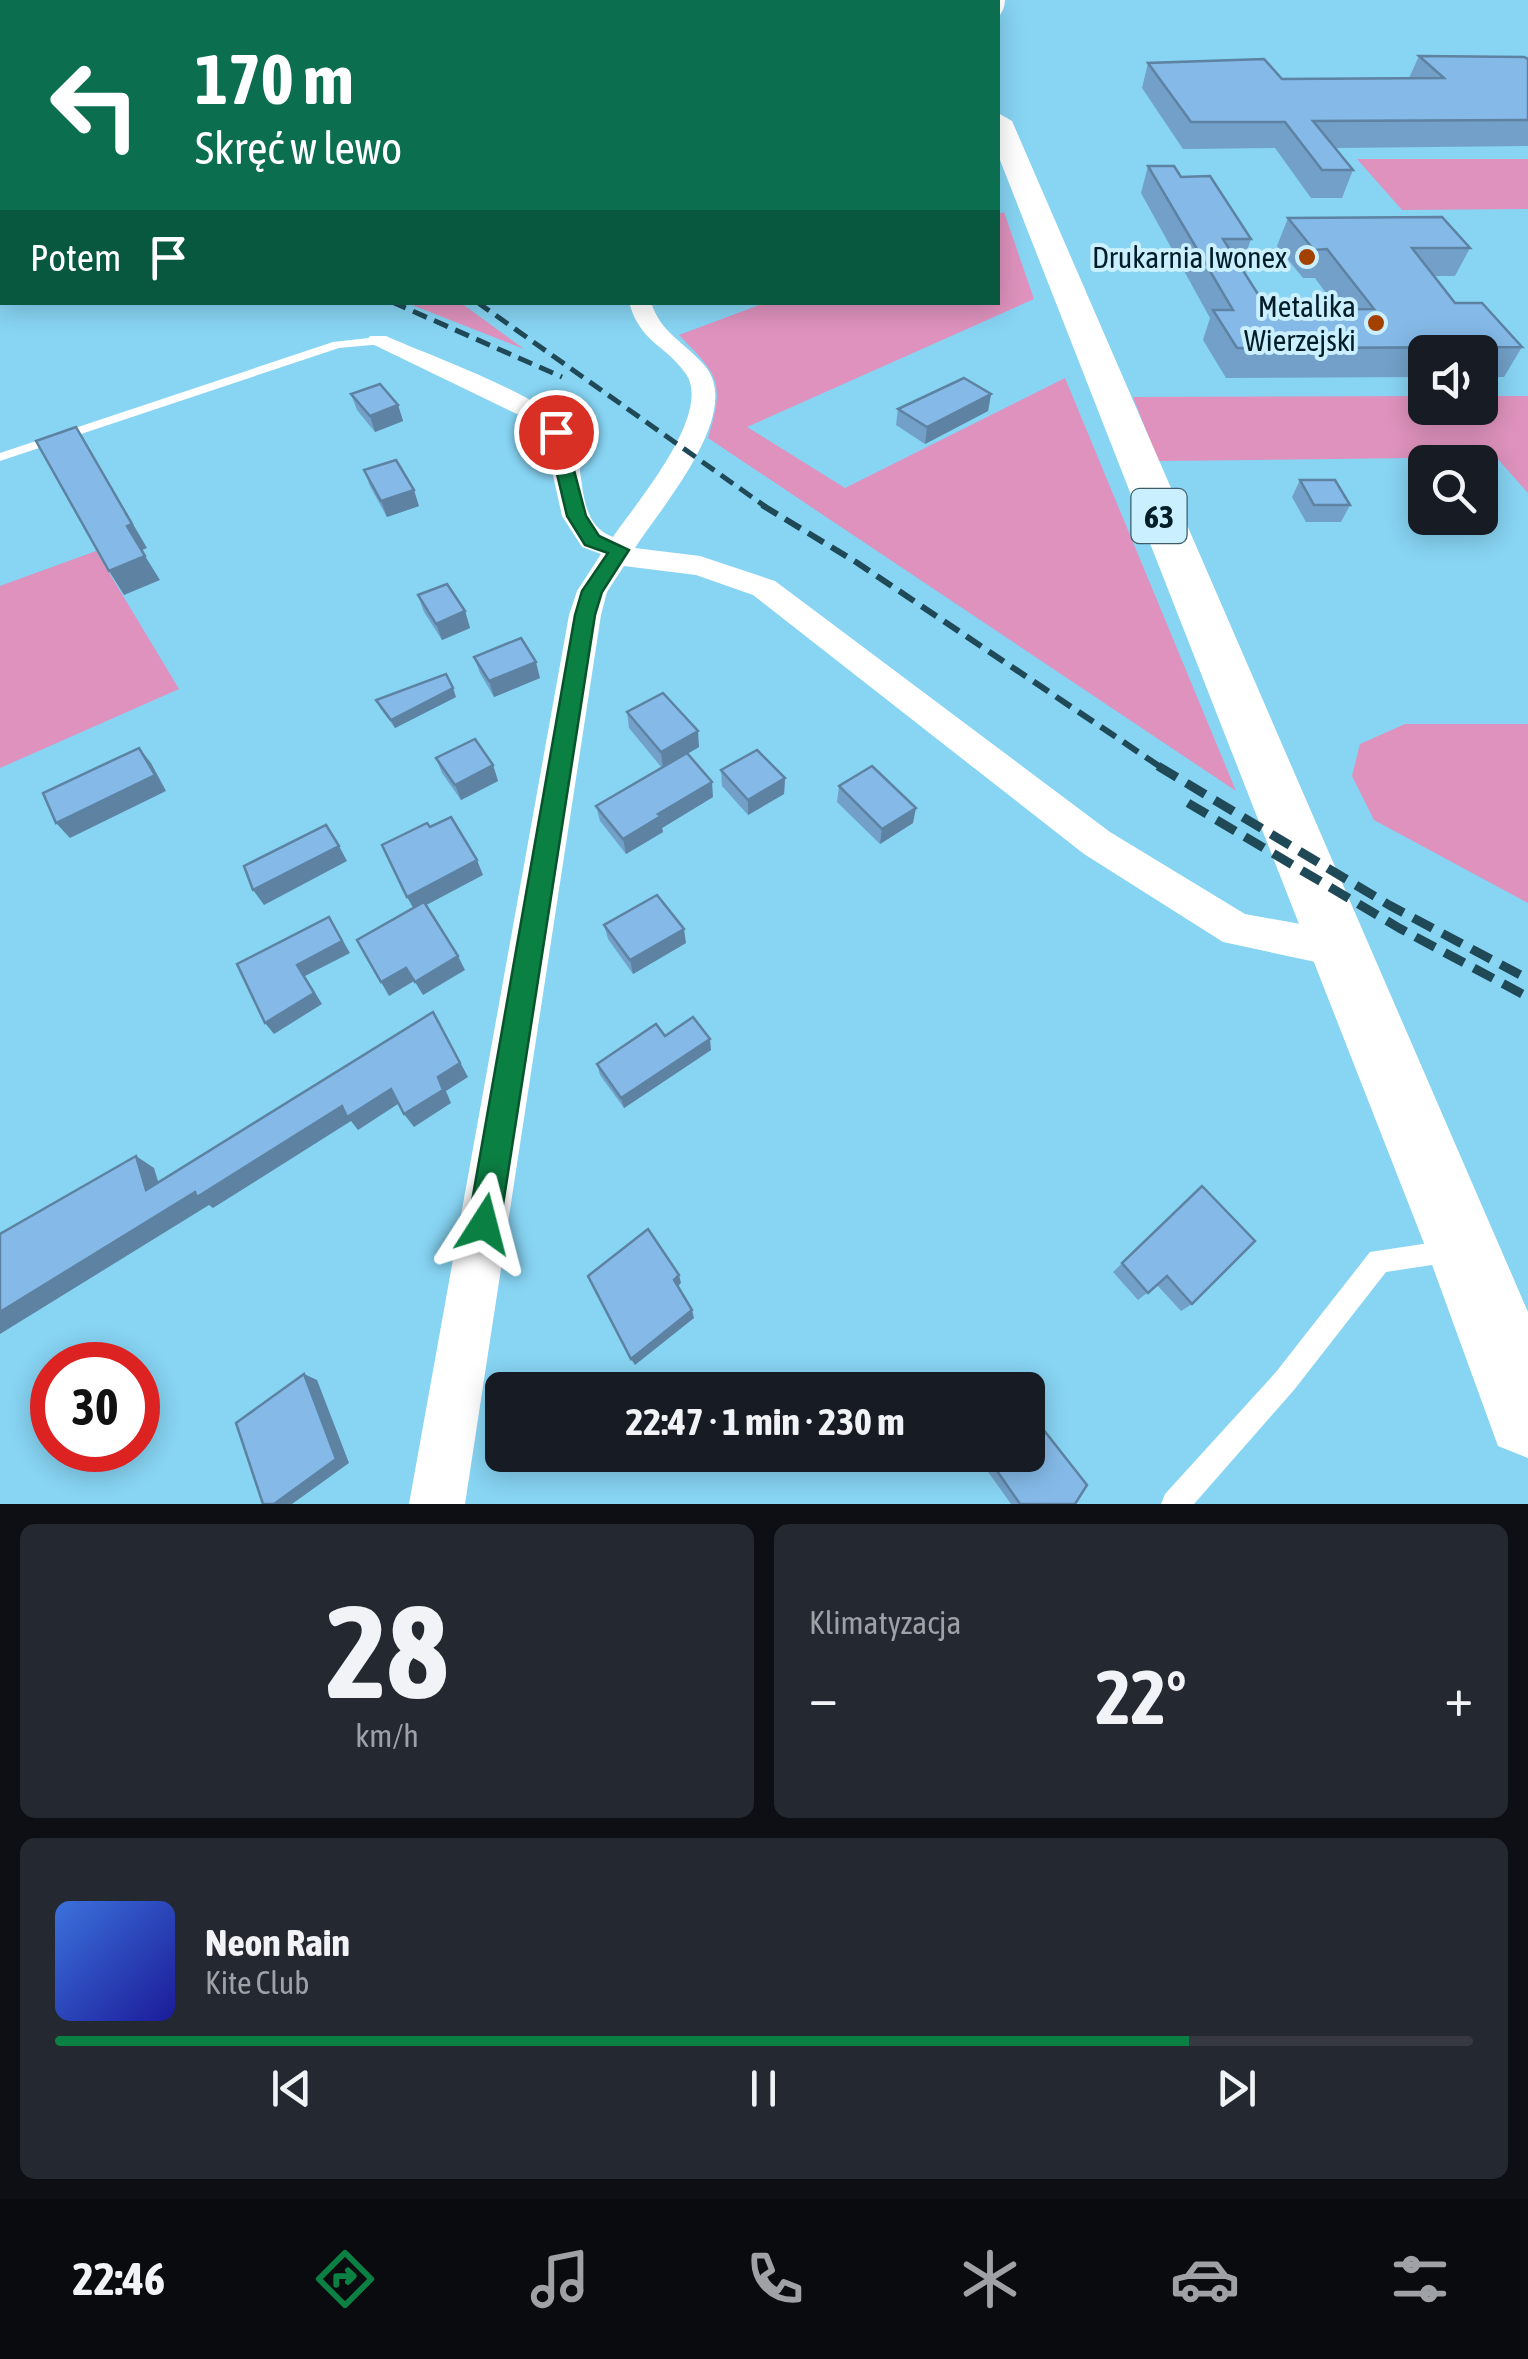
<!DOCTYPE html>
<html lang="pl">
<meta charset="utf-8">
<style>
body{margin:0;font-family:"Asap Condensed",sans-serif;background:#242831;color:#f1f3f6;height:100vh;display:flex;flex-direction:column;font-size:38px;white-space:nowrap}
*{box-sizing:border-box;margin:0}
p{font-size:32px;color:#9ea1a6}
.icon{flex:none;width:55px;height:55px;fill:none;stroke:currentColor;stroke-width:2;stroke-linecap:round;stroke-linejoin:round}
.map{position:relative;height:1504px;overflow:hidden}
.panel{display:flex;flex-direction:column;gap:20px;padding:20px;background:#0d0f14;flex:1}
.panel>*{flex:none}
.top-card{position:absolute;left:0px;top:0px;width:1000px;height:305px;box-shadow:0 5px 25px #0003;background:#0b6e4f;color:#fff;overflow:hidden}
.buttons{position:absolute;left:1408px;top:335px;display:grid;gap:20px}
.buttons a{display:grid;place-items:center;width:90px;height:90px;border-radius:15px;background:#171b24;box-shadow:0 5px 25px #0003;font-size:50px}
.speed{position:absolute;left:30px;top:1342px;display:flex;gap:20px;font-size:50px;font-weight:700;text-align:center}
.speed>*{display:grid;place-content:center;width:130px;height:130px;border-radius:50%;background:#171b24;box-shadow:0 5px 25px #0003;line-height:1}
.speed .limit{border:15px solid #d22;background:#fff;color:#111}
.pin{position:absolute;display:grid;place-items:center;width:85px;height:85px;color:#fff;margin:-42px;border:5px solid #fff;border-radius:50%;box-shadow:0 2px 10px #0007}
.me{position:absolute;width:110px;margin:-55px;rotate:9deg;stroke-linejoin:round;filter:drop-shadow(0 0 8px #0008)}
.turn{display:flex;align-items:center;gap:35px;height:210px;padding:0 30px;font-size:45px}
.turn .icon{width:130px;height:130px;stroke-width:2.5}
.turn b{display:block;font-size:70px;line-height:85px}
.then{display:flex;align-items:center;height:95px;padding:0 30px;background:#0003;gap:20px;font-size:38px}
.big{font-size:75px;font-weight:700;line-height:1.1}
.panel .card{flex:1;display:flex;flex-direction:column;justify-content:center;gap:15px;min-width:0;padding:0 35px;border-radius:15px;background:#242831}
.panel .dial{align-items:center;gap:0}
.dial b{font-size:130px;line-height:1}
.song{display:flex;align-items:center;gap:30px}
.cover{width:120px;height:120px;border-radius:15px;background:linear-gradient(135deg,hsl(220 70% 55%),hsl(240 70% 35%))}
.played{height:10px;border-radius:5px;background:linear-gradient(90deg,#0b8043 80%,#363941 80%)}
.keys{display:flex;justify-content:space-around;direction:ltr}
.heat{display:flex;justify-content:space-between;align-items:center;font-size:55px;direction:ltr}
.panel .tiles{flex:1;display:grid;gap:20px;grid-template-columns:1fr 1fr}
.card:last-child{grid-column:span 2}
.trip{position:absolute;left:485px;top:1372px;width:560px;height:100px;border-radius:15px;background:#171b24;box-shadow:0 5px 25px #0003;font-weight:700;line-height:100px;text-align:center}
.tabs{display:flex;height:160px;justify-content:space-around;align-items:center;background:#090b0e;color:#9ea1a6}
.tabs .icon{width:70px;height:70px}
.tabs .current{color:#0b8043}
.tabs b{font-size:45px;color:#f1f3f6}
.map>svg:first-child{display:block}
.green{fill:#de92bd}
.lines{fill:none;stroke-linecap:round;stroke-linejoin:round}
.lane{fill:#fff;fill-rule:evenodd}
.street{fill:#fff;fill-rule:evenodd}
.secondary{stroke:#fff;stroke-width:50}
.primary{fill:#fff;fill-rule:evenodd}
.rail-far3{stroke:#204958;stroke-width:4;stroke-dasharray:9 5;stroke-linecap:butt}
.rail-far2{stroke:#204958;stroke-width:5;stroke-dasharray:15 8;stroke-linecap:butt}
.rail-far1{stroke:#204958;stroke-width:6;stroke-dasharray:18 9;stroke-linecap:butt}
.rail{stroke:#204958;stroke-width:9;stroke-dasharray:22 11;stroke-linecap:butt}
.wall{fill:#72a0c8}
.shaded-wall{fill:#5d82a2}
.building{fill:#85bae8;stroke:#5d82a2;stroke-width:2.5}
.route{fill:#0b8043;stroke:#07532c;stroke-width:2.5}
.poi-dot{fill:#a34100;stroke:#caefff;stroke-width:4}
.labels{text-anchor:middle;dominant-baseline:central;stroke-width:8;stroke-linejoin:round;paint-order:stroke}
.far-poi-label{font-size:30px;fill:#001d28;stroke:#caefff;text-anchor:end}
.shield{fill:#caefff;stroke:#3d5c68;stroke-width:2.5}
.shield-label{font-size:32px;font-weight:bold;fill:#001d28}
</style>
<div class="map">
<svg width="1528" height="1504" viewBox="0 0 1528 1504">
<rect width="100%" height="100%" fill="#87d4f3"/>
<g class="green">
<polygon points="1357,159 1528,159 1528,209 1402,210"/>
<path d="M1004,212L1034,299L747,427L845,488L1065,378L1236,791L708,438C725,382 719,376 679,335L765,303L998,302V214Z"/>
<polygon points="407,303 461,303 524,349"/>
<polygon points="1425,396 1425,408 1480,408 1480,396 1528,396 1528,493 1496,457 1158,461 1133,397"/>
<polygon points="96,551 179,689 0,768 0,586"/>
<polygon points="1405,724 1528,724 1528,903 1374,820 1352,776 1360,744"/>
</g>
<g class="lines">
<g class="lane">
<polygon points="378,337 382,338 382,344 339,348 0,461 0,453 333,342"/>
<polygon points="1449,1240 1458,1243 1461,1252 1458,1261 1386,1272 1294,1390 1194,1504 1161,1504 1165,1494 1276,1372 1370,1252"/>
</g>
<path class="street" d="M629,302H651C661,334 685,342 705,366C744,413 662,506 635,548L700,556L775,581L1110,832L1245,914L1339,931L1353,936L1359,949L1353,962L1339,967L1223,942L1084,854L753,595L696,575L624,566L607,592L601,615L465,1504H409L569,615L577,591L601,554L582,547L562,516L544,435L519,415L366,341L370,336H386C430,356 538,393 566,427C590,457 570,522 613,537C636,503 713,414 686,374C665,344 640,343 629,302Z"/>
<polyline class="secondary" points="978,2 980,0"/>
<g class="primary">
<polygon points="941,0 967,0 968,2 942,2"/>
<polygon points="998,113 1012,121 1528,1312 1528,1458 1498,1446 1427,1251 998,155"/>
</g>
<g class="rail-far3">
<polyline points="38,0 42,2"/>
<polyline points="65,0 69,2"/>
<polyline points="103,0 107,2"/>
</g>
<g class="rail-far2">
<polyline points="392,302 562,377"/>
<polyline points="477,302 766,507"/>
</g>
<polyline class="rail-far1" points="762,505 856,562 1162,768"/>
<g class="rail">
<polyline points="1158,766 1389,905 1528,979"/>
<polyline points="1188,803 1399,928 1528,997"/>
</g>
</g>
<g class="wall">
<polygon points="623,0 874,0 875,2 623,2"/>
<polygon points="1419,56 1528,59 1528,146 1335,148 1353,170 1342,198 1311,198 1275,148 1183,149 1142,88 1148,63 1282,79 1409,78"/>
<polygon points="1148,166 1181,177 1251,239 1241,267 1268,310 1338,310 1315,278 1303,278 1277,246 1288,218 1470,248 1455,276 1434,276 1455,303 1522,347 1504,377 1480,377 1480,352 1425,352 1425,377 1226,378 1203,340 1210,318 1141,193"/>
<polygon points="351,394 398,405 403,421 375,432 357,410"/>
<polygon points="991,394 988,411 925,444 896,425 898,409"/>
<polygon points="364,470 419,506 387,517 370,486"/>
<polygon points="1300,480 1350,505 1341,522 1306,522 1292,497"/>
<polygon points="1425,481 1425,495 1420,488"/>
<polygon points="1480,495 1495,514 1483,531 1449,531 1440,518 1480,518"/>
<polygon points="418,595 465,611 470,628 442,640 424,612"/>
<polygon points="474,657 540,678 494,697 480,673"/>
<polygon points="456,697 395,728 380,708 376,700"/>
<polygon points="627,712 699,747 687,754 713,797 662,828 663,832 626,854 600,821 596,806 662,768 629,728"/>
<polygon points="436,758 493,765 498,781 461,800 442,773"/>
<polygon points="721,770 785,778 784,794 748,815 722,786"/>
<polygon points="839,786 913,823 880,844 837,802"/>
<polygon points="604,925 686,943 633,974 608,939"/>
<polygon points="665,1036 711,1050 624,1108 600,1075 597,1064"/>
<polygon points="1202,1186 1192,1304 1181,1311 1157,1285 1138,1300 1113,1272"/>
<polygon points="976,1455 1028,1455 1075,1504 1011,1504"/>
</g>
<g class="shaded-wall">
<polygon points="991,394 988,411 925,444 927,427"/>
<polygon points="398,405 403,421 375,432 370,416"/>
<polygon points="76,427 147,548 142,550 127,526"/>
<polygon points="414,490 419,506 387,517 381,501"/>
<polygon points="145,556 160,580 124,595 109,571"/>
<polygon points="465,611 470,628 442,640 436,624"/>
<polygon points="536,662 540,678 494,697 489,681"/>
<polygon points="453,688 456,697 395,728 391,720"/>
<polygon points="698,731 699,747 663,768 661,752"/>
<polygon points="139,748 151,763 166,791 70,838 56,823"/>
<polygon points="493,765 498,781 461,800 455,785"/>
<polygon points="785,778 784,794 748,815 748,800"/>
<polygon points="712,782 713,797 662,828 663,832 626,854 623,839 658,814"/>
<polygon points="916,808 913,823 880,844 882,829"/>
<polygon points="339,846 347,861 264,905 253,890"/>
<polygon points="477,860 483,875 415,911 407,897"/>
<polygon points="329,917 350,953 305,976 322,1004 274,1034 265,1023 297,965"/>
<polygon points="684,929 686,943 633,974 630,960"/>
<polygon points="458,956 465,970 423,995 415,982"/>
<polygon points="406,968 414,981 389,996 381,982"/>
<polygon points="433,1012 468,1077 446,1091 451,1103 414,1127 404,1114 438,1077"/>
<polygon points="710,1039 711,1050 624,1108 621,1098"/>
<polygon points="391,1089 401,1102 358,1130 351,1121 213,1208 209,1205 0,1334 0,1312 195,1192 342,1106"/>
<polygon points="136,1156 154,1168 164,1201 146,1190"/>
<polygon points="679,1275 681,1283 676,1288 674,1280"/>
<polygon points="692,1310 694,1318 635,1365 631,1359"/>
<polygon points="304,1374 317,1380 349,1463 292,1504 274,1504"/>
</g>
<g class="building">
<polygon points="639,0 874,0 875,2 645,2"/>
<polygon points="1419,56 1524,57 1528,59 1528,120 1313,121 1353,170 1322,170 1285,122 1191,122 1148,63 1264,59 1282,79 1444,78"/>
<polygon points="1148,166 1174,166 1181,177 1210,176 1251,239 1223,239 1268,310 1374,309 1327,249 1314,250 1288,218 1442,217 1470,248 1412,248 1455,303 1482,303 1522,347 1237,348 1213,310 1233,310"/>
<polygon points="964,378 991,394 927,427 898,409"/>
<polygon points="380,384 398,405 370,416 351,394"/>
<polygon points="76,427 132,524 127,526 145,556 109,571 36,441"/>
<polygon points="396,460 414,490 381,501 364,470"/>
<polygon points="1300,480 1335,480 1350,505 1314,505"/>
<polygon points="1480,495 1495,514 1480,515"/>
<polygon points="447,584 465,611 436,624 418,595"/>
<polygon points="521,638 536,662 489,681 474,657"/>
<polygon points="446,674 453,688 391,720 376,700"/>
<polygon points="663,693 698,731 661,752 627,712"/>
<polygon points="475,739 493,765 455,785 436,758"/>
<polygon points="139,748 155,775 56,823 43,793"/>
<polygon points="757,750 785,778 748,800 721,770"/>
<polygon points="687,753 712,782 658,814 661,816 623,839 596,806"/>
<polygon points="872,766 916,808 882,829 839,786"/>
<polygon points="451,817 477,860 407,897 382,845 427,823 430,827"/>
<polygon points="326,825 339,846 253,890 244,866"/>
<polygon points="657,895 684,929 630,960 604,925"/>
<polygon points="424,902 458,956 415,982 406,968 381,982 357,940"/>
<polygon points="329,917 342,941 297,965 314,993 265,1023 237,964"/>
<polygon points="433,1012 460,1063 438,1077 443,1090 404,1114 391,1089 347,1117 342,1106 197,1197 195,1192 0,1312 0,1234 136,1156 146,1190"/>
<polygon points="693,1017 710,1039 621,1098 597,1064 656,1024 665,1036"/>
<polygon points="1202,1186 1255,1241 1192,1304 1167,1276 1148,1293 1122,1263"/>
<polygon points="648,1229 679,1275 674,1280 692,1310 631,1359 588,1276"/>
<polygon points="304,1374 336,1459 274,1504 263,1504 236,1423"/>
<polygon points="1007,1383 1012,1390 1000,1390"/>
<polygon points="1028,1410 1087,1485 1075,1504 1020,1504 986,1455 1028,1455"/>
</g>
<polygon class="route" points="556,427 564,432 586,516 599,536 629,550 602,592 595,615 500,1224 495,1235 484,1239 473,1235 468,1224 575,615 582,591 608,553 585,545 567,516 547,432"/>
<g class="poi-dot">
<circle cx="1307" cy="257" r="10"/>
<circle cx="1376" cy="323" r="10"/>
</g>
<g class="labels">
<g class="far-poi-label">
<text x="1287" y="257">Drukarnia Iwonex</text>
<text x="1356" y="306">Metalika<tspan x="1356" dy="34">Wierzejski</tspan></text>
</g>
<rect class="shield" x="1131.5" y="489" width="55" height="54" rx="8"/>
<g class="shield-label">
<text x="1159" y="516">63</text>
</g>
</g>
</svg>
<div class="buttons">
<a><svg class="icon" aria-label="sound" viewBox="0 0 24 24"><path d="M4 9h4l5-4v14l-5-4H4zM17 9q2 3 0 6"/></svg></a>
<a><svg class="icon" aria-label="search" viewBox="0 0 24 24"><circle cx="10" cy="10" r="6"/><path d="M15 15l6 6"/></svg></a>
</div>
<div class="speed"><div class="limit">30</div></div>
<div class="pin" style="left:556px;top:432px;background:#d93025"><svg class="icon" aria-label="arrive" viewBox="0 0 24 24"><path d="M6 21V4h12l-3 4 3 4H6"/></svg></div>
<svg class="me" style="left:484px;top:1224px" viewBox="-20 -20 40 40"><path d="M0-17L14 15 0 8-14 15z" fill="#0b8043" stroke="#fff" stroke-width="4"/></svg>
<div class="trip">22:47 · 1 min · 230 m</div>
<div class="top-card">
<div class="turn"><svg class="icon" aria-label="left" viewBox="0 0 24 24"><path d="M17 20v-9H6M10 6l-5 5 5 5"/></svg><div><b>170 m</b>Skręć w lewo</div></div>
<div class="then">Potem<svg class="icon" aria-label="arrive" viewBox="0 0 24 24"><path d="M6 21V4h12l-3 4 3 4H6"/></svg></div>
</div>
</div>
<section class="panel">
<div class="tiles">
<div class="card dial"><b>28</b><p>km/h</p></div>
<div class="card"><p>Klimatyzacja</p>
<div class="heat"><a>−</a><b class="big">22°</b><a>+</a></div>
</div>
<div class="card">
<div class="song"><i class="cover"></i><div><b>Neon Rain</b><p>Kite Club</p></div></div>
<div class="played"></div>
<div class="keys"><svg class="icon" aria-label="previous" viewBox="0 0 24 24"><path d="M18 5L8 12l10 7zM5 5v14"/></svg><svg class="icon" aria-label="pause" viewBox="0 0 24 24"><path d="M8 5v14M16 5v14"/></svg><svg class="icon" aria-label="next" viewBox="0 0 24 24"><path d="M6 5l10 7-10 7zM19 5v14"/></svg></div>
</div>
</div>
</section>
<nav class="tabs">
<b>22:46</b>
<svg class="icon current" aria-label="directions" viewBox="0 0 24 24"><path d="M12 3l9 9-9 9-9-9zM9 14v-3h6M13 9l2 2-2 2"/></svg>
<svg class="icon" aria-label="music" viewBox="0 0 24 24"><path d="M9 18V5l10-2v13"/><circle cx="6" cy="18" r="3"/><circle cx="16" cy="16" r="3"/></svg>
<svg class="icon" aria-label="phone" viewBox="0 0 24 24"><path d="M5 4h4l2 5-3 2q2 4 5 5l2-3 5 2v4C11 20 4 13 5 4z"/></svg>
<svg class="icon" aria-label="climate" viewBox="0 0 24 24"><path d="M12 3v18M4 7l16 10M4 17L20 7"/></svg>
<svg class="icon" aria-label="car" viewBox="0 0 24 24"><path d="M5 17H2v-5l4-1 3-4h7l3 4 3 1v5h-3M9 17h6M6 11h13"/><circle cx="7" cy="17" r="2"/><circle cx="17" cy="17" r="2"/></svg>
<svg class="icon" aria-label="filters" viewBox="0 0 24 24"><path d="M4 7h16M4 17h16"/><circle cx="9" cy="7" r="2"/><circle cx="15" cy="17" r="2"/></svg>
</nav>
